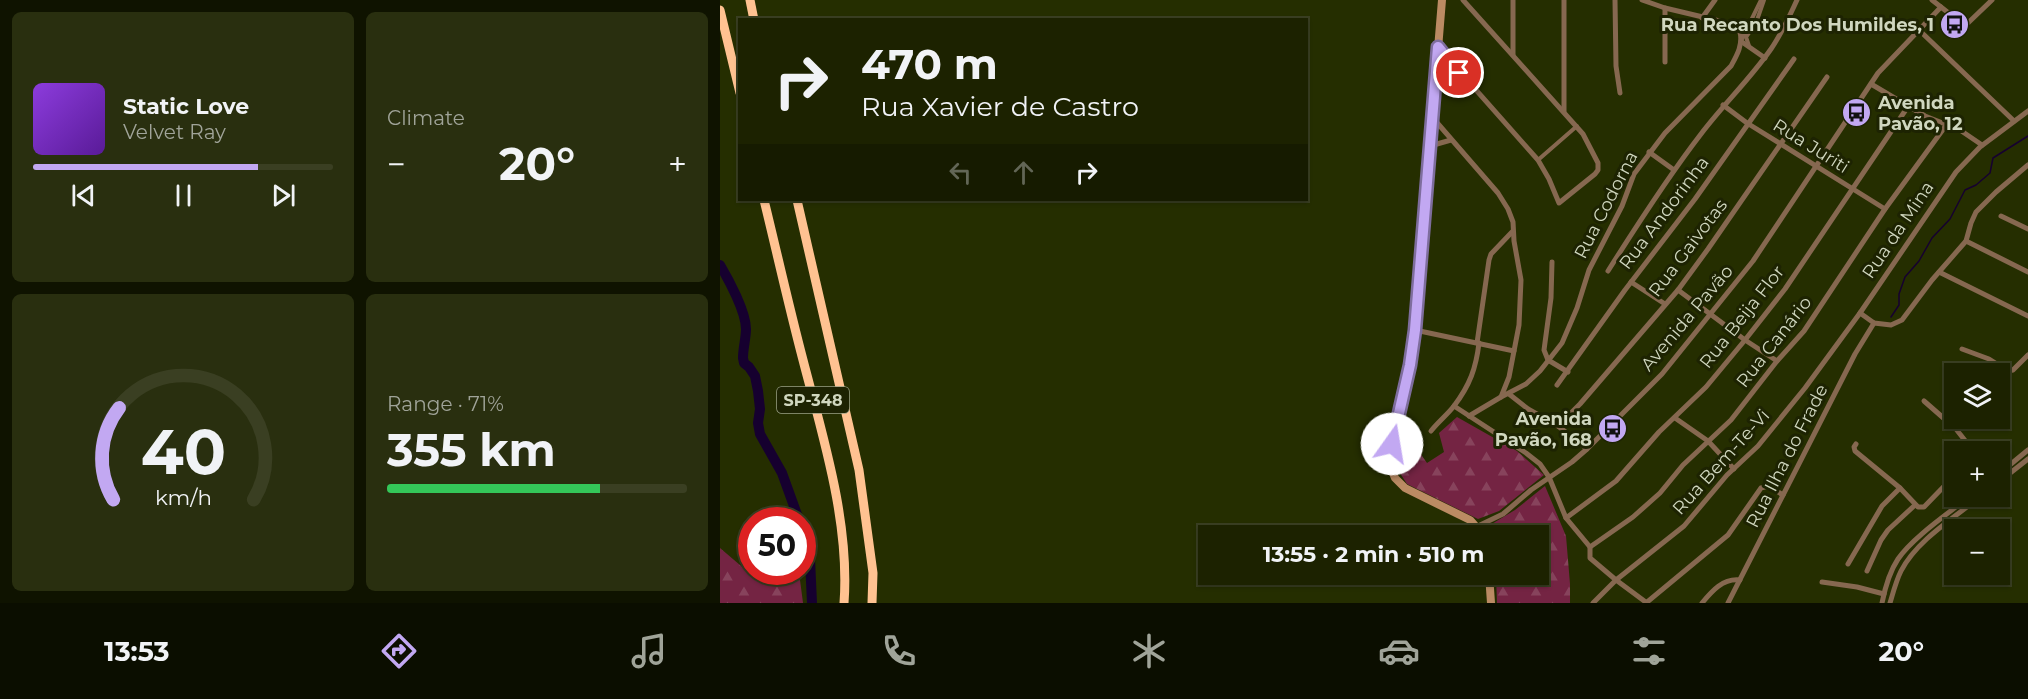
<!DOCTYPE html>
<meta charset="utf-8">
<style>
body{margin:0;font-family:Montserrat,sans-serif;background:#292f0f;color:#f1f3f6;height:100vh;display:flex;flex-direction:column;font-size:22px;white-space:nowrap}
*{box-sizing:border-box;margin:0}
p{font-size:20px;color:#a0a499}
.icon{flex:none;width:33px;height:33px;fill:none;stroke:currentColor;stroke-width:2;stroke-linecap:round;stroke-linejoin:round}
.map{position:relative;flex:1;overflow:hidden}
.details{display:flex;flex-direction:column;gap:12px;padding:12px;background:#0f1300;width:720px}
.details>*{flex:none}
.guide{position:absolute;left:18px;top:18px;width:570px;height:183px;border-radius:0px;box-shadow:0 2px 4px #0004,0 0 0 2px #3a3f22;background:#1c2200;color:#f1f3f6;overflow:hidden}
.buttons{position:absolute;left:1224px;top:363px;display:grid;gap:12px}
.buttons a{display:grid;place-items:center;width:66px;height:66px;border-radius:0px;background:#1c2200;box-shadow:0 2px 4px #0004,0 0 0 2px #3a3f22;font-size:30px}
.speed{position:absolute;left:18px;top:507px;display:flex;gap:12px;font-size:30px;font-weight:700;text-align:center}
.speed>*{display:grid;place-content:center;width:78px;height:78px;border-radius:50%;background:#1c2200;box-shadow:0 2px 4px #0004,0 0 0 2px #3a3f22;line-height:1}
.speed .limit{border:9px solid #d22;background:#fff;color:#111}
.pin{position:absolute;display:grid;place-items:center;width:51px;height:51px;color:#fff;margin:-26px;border:3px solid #fff;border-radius:50%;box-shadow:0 2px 6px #0007}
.me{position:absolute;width:66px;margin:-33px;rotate:13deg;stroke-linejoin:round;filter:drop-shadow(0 0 4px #0008)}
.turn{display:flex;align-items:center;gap:21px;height:126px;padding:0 24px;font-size:27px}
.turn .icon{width:78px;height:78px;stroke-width:2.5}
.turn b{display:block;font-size:42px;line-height:51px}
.lanes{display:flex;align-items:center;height:57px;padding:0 24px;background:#0003;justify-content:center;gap:30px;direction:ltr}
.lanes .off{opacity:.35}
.big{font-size:45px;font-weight:700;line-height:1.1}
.details .widget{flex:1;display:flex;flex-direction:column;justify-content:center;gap:9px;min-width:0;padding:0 21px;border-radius:9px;background:#292f0f}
.details .dial{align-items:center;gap:0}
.dial svg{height:156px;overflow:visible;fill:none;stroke:#3a3f22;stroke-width:7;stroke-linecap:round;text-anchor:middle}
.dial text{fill:#f1f3f6;stroke:none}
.song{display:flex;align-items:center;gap:18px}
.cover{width:72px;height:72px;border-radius:9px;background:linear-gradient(135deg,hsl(270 70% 55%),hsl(270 70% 35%))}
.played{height:6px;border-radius:3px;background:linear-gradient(90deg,#c2a8f2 75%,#3a3f22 75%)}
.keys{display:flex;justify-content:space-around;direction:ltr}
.heat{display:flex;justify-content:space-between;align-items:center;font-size:33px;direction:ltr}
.charge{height:9px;border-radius:4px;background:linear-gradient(90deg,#34c759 71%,#3a3f22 0)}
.details .tiles{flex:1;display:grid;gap:12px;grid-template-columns:repeat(2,1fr)}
.trip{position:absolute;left:478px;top:525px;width:351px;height:60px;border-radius:0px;background:#1c2200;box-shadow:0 2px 4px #0004,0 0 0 2px #3a3f22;font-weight:700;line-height:60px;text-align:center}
.menu{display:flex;height:96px;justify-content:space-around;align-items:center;background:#0b0e00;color:#a0a499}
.menu .icon{width:42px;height:42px}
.menu .selected{color:#c2a8f2}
.menu b{font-size:27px;color:#f1f3f6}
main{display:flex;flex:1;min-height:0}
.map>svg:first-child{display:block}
.forest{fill:url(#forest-firs)}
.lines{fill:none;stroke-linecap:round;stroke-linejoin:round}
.stream{stroke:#16002f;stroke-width:1.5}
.river{stroke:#16002f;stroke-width:10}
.pedestrian{stroke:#866850;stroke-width:4}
.minor{stroke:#866850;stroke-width:5}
.secondary{stroke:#bb8b63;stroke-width:8}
.motorway{stroke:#ffc291;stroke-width:9}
.route-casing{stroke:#7e6d9d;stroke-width:15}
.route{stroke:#c2a8f2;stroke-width:10}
.labels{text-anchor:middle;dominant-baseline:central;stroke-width:6;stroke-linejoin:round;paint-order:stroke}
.shield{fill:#1d2302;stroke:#9aa186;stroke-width:1.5}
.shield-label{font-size:16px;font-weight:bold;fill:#d0d7bf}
.poi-label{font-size:18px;font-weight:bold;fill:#d0d7bf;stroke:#1d2302;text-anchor:end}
.street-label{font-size:18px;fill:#d0d7bf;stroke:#1d2302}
</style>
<main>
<section class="details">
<div class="tiles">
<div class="widget">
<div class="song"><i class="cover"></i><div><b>Static Love</b><p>Velvet Ray</p></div></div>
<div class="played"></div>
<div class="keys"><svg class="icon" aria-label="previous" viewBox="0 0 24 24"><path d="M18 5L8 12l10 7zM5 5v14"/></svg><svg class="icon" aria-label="pause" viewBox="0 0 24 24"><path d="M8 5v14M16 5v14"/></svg><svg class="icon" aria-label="next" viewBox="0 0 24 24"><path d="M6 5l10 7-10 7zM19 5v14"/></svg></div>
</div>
<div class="widget"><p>Climate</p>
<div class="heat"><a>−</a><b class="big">20°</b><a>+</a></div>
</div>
<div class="widget dial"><svg viewBox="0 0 100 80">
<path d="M14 69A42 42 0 1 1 86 69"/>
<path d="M14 69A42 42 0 0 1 17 22" stroke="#c2a8f2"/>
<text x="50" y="56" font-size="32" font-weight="700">40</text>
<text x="50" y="72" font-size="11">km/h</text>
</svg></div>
<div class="widget"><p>Range · 71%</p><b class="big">355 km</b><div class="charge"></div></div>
</div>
</section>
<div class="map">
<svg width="1308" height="603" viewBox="0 0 1308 603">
<defs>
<pattern id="forest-firs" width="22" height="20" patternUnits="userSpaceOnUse" patternTransform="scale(1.5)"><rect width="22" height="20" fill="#742443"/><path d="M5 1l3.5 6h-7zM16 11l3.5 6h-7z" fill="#87435c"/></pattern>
</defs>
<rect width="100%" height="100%" fill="#252e00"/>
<g class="forest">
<polygon points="737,417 797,451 824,475 779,511 758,519 687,484 678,470 700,453 707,463 724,452 719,433"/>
<polygon points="825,486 846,536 850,584 850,603 777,603 776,575 819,574 819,536 769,535 765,528 795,510"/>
<polygon points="0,548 34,577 80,580 83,603 0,603"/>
</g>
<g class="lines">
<polyline class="stream" points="1171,317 1179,305 1179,294 1185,277 1199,261 1212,238 1230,219 1245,190 1256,185 1270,173 1273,158 1308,136"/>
<g class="river">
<path d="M0,265C9,280 26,312 26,329C26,338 23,348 23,358L24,363L29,367L35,376L38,391L40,409L38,423L40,434L62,473L79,520"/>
<polyline points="82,529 90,559 92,603"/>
</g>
<g class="pedestrian">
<polyline points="1022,39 1041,0"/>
<polyline points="1029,46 1026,37 1036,23 1044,0"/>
<polyline points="818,160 857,126"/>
</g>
<g class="minor">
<polyline points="793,0 793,55"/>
<polyline points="895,0 896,66 900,93"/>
<polyline points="1212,0 1244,25 1249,22 1272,0"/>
<polyline points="945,8 945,62"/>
<polyline points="982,18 995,0"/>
<polyline points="1199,30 1294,121"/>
<polyline points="1022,42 1045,58"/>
<polyline points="718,47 818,160 829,179 839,203 875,174 878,170 878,163 863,134 743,0"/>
<polyline points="1151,84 1205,116 1240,130 1262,145"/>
<polyline points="1003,105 1027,123 1165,209"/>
<polyline points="844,111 844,0"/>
<polyline points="713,118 778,193 788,209 793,222 794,241 801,280 799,325 789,377 781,397 749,416"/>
<polyline points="710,146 731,140"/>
<polyline points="929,152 954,170"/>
<polyline points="1281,216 1308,229"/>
<polyline points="1246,241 1308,272"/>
<polyline points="832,262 831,298 824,350 828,360 848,372"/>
<path d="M888,271C917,225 947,178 981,134C1003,105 1030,79 1051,49C1062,33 1069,17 1077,0"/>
<polyline points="1219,272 1308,316"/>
<polyline points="911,282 945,304"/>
<polyline points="958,290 1025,340 1057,361"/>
<polyline points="1140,313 1154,323 1171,325 1182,320 1212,280 1246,241 1251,223 1256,212 1276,192 1308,165"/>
<polyline points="695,330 794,351"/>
<polyline points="757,343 769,260 771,254 792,232"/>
<polyline points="1242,349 1269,359 1288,371 1293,370 1308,355"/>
<polyline points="837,385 905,290 975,199 1074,59"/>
<polyline points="789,394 808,409 838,426 867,449"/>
<path d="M781,397L806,384L820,371L842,343L857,308L869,270L902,206L914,174L945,133L1011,66C1017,55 1023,45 1020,32L1008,23L945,8L922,0"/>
<polyline points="1204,401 1236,429 1254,452"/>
<polyline points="734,406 806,453 820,464 829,477 846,518 870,547 870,558 896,580 927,603"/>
<polyline points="955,418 988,441 1014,469"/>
<polyline points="838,426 860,404 958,290 988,249 1107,77"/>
<path d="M711,431C718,422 727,415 734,406C750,385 756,368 759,343"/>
<polyline points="1136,444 1134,447 1135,451 1180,488 1198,507 1204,507 1234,476"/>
<polyline points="1280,473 1308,450"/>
<polyline points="1280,481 1308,459"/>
<polyline points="846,518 896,481 939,432 986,387 1025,340 1065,289 1189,105"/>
<polyline points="758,526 783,514 811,490 852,462 867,449 942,374 1033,261 1158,73 1221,7"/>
<polyline points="870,547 913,517 940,493 963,465 1011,420 1057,361 1084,331 1165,209 1227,124"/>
<polyline points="1128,564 1162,506 1180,488"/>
<polyline points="1147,571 1161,540 1168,530 1195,505"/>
<polyline points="1102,582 1137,587 1164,594"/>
<polyline points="873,603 896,580 964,526 1007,475 1038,446 1085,388 1140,313 1236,172 1260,147 1308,111"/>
<polyline points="926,603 1008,535 1041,488 1048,486 1063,495"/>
<path d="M982,603C992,591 1003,578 1020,580"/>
<polyline points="1008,603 1135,354 1154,323"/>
<path d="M1162,603C1165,588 1170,571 1178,559C1193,537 1229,513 1250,496"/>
<path d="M1170,603C1173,593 1176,581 1181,571C1197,540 1234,518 1261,496"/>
</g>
<g class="secondary">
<polyline points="722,0 695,330 690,365 672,444 672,471 675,478 685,488 750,520 764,536"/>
<polyline points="769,574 771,603"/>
</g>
<g class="motorway">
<polyline points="30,0 34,20"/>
<polyline points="0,10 20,93"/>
<path d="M44,200C57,253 69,307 83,360C103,437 130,523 124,603"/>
<polyline points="77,200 139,470 153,573 152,603"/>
</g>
</g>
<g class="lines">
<defs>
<polyline id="route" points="672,444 690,365 695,330 718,47 739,73"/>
</defs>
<use href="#route" class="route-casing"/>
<use href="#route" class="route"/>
</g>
<defs>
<symbol id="bus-disc" viewBox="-11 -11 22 22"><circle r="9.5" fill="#c2a8f2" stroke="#1d2302"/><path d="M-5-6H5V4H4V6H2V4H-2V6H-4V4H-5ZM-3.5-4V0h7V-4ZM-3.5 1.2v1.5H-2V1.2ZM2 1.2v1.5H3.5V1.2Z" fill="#111"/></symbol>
</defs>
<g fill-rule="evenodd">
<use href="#bus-disc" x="1218" y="8" width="33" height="33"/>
<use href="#bus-disc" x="1120" y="96" width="33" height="33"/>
<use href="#bus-disc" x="876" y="412" width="33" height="33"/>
</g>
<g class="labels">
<rect class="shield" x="57" y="387" width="72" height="26" rx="4.5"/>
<g class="shield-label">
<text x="93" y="400">SP-348</text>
</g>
<g class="poi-label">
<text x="1214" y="25">Rua Recanto Dos Humildes, 1</text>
<text x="1158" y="103" text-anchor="start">Avenida<tspan x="1158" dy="21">Pavão, 12</tspan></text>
<text x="872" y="419">Avenida<tspan x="872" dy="21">Pavão, 168</tspan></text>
</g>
<g class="street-label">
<text transform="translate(1091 146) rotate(32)">Rua Juriti</text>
<text transform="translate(886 205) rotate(-63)">Rua Codorna</text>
<text transform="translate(944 213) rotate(-53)">Rua Andorinha</text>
<text transform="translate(1178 230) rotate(-56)">Rua da Mina</text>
<text transform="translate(968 248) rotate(-53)">Rua Gaivotas</text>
<text transform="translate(1022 317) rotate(-52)">Rua Beija Flor</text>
<text transform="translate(967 318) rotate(-50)">Avenida Pavão</text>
<text transform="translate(1054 342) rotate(-52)">Rua Canário</text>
<text transform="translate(1067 456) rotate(-63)">Rua Ilha do Frade</text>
<text transform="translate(1001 462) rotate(-48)">Rua Bem-Te-Vi</text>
</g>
</g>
</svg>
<div class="buttons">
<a><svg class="icon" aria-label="layers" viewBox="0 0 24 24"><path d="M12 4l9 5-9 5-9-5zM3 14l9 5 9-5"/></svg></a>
<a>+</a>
<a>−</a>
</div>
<div class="speed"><div class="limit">50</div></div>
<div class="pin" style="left:739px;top:73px;background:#d93025"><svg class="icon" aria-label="arrive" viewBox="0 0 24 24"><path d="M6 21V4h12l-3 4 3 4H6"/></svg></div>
<svg class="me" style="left:672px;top:444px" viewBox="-20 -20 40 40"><circle r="19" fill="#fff"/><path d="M0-13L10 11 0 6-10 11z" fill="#c2a8f2"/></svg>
<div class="trip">13:55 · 2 min · 510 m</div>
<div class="guide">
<div class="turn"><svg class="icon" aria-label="right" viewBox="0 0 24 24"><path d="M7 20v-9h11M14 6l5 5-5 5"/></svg><div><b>470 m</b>Rua Xavier de Castro</div></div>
<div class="lanes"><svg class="icon off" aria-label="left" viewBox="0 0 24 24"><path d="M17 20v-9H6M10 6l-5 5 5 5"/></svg><svg class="icon off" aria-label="ahead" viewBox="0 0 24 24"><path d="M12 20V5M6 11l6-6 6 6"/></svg><svg class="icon" aria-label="right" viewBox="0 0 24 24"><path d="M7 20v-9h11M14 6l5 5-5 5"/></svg></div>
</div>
</div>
</main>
<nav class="menu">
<b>13:53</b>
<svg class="icon selected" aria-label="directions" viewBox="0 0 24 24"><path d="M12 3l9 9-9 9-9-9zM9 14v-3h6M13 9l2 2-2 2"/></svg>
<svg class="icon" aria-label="music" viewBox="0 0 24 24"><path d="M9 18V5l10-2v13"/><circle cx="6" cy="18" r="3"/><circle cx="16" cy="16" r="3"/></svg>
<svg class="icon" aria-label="phone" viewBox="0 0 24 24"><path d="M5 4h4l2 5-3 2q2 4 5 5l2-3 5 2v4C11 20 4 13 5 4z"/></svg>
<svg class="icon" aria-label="climate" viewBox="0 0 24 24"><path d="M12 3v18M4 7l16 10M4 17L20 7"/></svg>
<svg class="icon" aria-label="car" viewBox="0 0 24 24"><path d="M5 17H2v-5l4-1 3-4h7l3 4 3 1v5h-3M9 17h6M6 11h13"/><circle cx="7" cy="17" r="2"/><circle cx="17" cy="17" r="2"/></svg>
<svg class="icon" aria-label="filters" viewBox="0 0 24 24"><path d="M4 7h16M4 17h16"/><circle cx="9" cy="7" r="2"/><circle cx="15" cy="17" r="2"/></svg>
<b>20°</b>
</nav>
